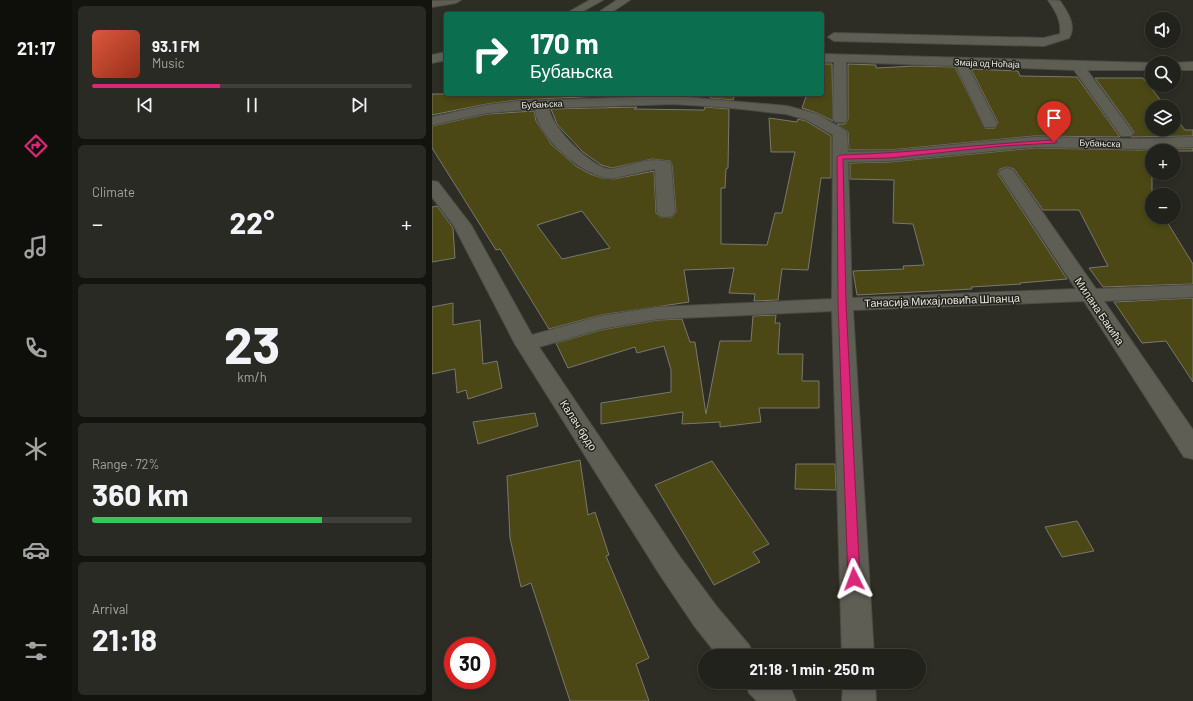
<!DOCTYPE html>
<meta charset="utf-8">
<style>
body{margin:0;font-family:Barlow,sans-serif;background:#2a2a25;color:#f1f3f6;height:100vh;display:flex;flex-direction:column;font-size:15px;white-space:nowrap}
*{box-sizing:border-box;margin:0}
p{font-size:13px;color:#a2a4a3}
.icon{flex:none;width:22px;height:22px;fill:none;stroke:currentColor;stroke-width:2;stroke-linecap:round;stroke-linejoin:round}
.map{position:relative;flex:1;overflow:hidden}
.details{display:flex;flex-direction:column;gap:6px;padding:6px;background:#13130f;width:360px}
.details>*{flex:none}
.banner{position:absolute;left:12px;top:12px;width:380px;height:84px;border-radius:4px;box-shadow:0 2px 6px #0003,0 0 0 1px #3f3f3b;background:#0b6e4f;color:#fff;overflow:hidden}
.controls{position:absolute;left:713px;top:12px;display:grid;gap:8px}
.controls a{display:grid;place-items:center;width:36px;height:36px;border-radius:50%;background:#22221c;box-shadow:0 2px 6px #0003,0 0 0 1px #3f3f3b;font-size:20px}
.speed{position:absolute;left:12px;top:637px;display:flex;gap:8px;font-size:20px;font-weight:700;text-align:center}
.speed>*{display:grid;place-content:center;width:52px;height:52px;border-radius:50%;background:#22221c;box-shadow:0 2px 6px #0003,0 0 0 1px #3f3f3b;line-height:1}
.speed .limit{border:6px solid #d22;background:#fff;color:#111}
.pin{position:absolute;display:grid;place-items:center;width:34px;height:34px;color:#fff;margin:-41px -17px;border-radius:50% 50% 50% 0;rotate:-45deg;box-shadow:0 0 4px #0007}
.pin .icon{rotate:45deg}
.me{position:absolute;width:44px;margin:-22px;rotate:357deg;stroke-linejoin:round;filter:drop-shadow(0 0 3px #0008)}
.turn{display:flex;align-items:center;gap:14px;height:84px;padding:0 20px;font-size:18px}
.turn .icon{width:52px;height:52px;stroke-width:2.5}
.turn b{display:block;font-size:28px;line-height:34px}
.big{font-size:30px;font-weight:700;line-height:1.1}
.details .tile{flex:1;display:flex;flex-direction:column;justify-content:center;gap:6px;min-width:0;padding:0 14px;border-radius:6px;background:#2a2a25}
.details .dial{align-items:center;gap:0}
.dial b{font-size:52px;line-height:1}
.song{display:flex;align-items:center;gap:12px}
.cover{width:48px;height:48px;border-radius:6px;background:linear-gradient(135deg,hsl(10 70% 55%),hsl(10 70% 35%))}
.played{height:4px;border-radius:2px;background:linear-gradient(90deg,#db2777 40%,#3f3f3b 40%)}
.keys{display:flex;justify-content:space-around;direction:ltr}
.heat{display:flex;justify-content:space-between;align-items:center;font-size:22px;direction:ltr}
.charge{height:6px;border-radius:3px;background:linear-gradient(90deg,#34c759 72%,#3f3f3b 0)}
.trip{position:absolute;left:266px;top:649px;width:228px;height:40px;border-radius:20px;background:#22221c;box-shadow:0 2px 6px #0003,0 0 0 1px #3f3f3b;font-weight:700;line-height:40px;text-align:center}
main{display:flex;flex:1;min-height:0}
.tab-bar{display:flex;flex-direction:column;width:72px;justify-content:space-around;align-items:center;background:#0e0e0b;color:#a2a4a3}
.tab-bar .icon{width:28px;height:28px}
.tab-bar .on{color:#db2777}
.tab-bar b{font-size:18px;color:#f1f3f6}
.map>svg:first-child{display:block}
.building{fill:#4b4815;stroke:#78786f;fill-rule:evenodd}
.lines{fill:none;stroke-linecap:round;stroke-linejoin:round}
.minor-casing{stroke:#4c4c45;stroke-width:2}
.minor{fill:#5e5e55;fill-rule:evenodd}
.route{fill:#db2777;stroke:#8e194d}
.labels{text-anchor:middle;dominant-baseline:central;stroke-width:3;stroke-linejoin:round;paint-order:stroke}
.far-street-label{font-size:9px;fill:#e7e7e2;stroke:#23231c}
.street-label{font-size:11px;fill:#e7e7e2;stroke:#23231c}
</style>
<main>
<nav class="tab-bar">
<b>21:17</b>
<svg class="icon on" aria-label="directions" viewBox="0 0 24 24"><path d="M12 3l9 9-9 9-9-9zM9 14v-3h6M13 9l2 2-2 2"/></svg>
<svg class="icon" aria-label="music" viewBox="0 0 24 24"><path d="M9 18V5l10-2v13"/><circle cx="6" cy="18" r="3"/><circle cx="16" cy="16" r="3"/></svg>
<svg class="icon" aria-label="phone" viewBox="0 0 24 24"><path d="M5 4h4l2 5-3 2q2 4 5 5l2-3 5 2v4C11 20 4 13 5 4z"/></svg>
<svg class="icon" aria-label="climate" viewBox="0 0 24 24"><path d="M12 3v18M4 7l16 10M4 17L20 7"/></svg>
<svg class="icon" aria-label="car" viewBox="0 0 24 24"><path d="M5 17H2v-5l4-1 3-4h7l3 4 3 1v5h-3M9 17h6M6 11h13"/><circle cx="7" cy="17" r="2"/><circle cx="17" cy="17" r="2"/></svg>
<svg class="icon" aria-label="filters" viewBox="0 0 24 24"><path d="M4 7h16M4 17h16"/><circle cx="9" cy="7" r="2"/><circle cx="15" cy="17" r="2"/></svg>
</nav>
<section class="details">
<div class="tile">
<div class="song"><i class="cover"></i><div><b>93.1 FM</b><p>Music</p></div></div>
<div class="played"></div>
<div class="keys"><svg class="icon" aria-label="previous" viewBox="0 0 24 24"><path d="M18 5L8 12l10 7zM5 5v14"/></svg><svg class="icon" aria-label="pause" viewBox="0 0 24 24"><path d="M8 5v14M16 5v14"/></svg><svg class="icon" aria-label="next" viewBox="0 0 24 24"><path d="M6 5l10 7-10 7zM19 5v14"/></svg></div>
</div>
<div class="tile"><p>Climate</p>
<div class="heat"><a>−</a><b class="big">22°</b><a>+</a></div>
</div>
<div class="tile dial"><b>23</b><p>km/h</p></div>
<div class="tile"><p>Range · 72%</p><b class="big">360 km</b><div class="charge"></div></div>
<div class="tile"><p>Arrival</p><b class="big">21:18</b></div>
</section>
<div class="map">
<svg width="761" height="701" viewBox="0 0 761 701">
<rect width="100%" height="100%" fill="#2d2d25"/>
<g class="building">
<polygon points="390,64 400,64 401,121 385,113 370,108 375,94 390,94"/>
<polygon points="416,64 444,65 444,68 482,66 523,67 553,128 563,128 566,123 539,69 586,71 588,76 645,77 688,137 602,136 458,150 417,150 416,132 405,124 413,124 416,119"/>
<polygon points="663,78 711,78 734,107 720,107 720,129 742,129 742,116 753,130 761,130 761,136 699,137 702,132"/>
<polygon points="0,94 217,94 85,100 55,104 0,115"/>
<polygon points="279,94 303,94 301,100 278,98"/>
<path d="M205,107L202,109L272,110L273,107L297,109L296,168L294,169L293,188H289V244L335,245L343,213H350L363,152H339L337,118L365,122L366,119L374,121L399,136V178H389L376,270L350,269L346,300L322,301L323,294L297,293L302,268L252,270L257,302L169,315L117,329L68,249L64,250L0,148V126L55,114L102,111L104,121L120,145L144,166L158,174L170,178L182,179L222,171L224,213L228,217H240L244,212L240,165L238,161L220,159L180,168L169,165L151,152L133,133L125,124L119,109ZM150,211L178,248L130,259L105,225Z"/>
<polygon points="602,148 707,150 761,148 761,151 720,151 720,217 732,217 761,264 761,284 671,287 657,268 676,266 647,210 611,210 582,169 575,167 568,169 566,174 635,279 588,283 589,284 539,287 540,289 425,295 421,271 472,269 471,266 492,265 481,224 461,223 462,180 418,179 418,163 458,162"/>
<polygon points="5,206 21,228 23,258 0,262 0,207"/>
<polygon points="761,298 761,382 734,341 710,343 682,302"/>
<polygon points="21,303 21,325 48,320 51,364 65,361 70,388 36,399 34,390 25,393 23,369 0,374 0,307"/>
<polygon points="344,315 343,323 348,323 346,354 371,354 370,381 387,381 387,408 327,408 329,422 288,427 288,422 250,424 251,412 169,424 169,403 239,392 239,370 232,346 205,353 203,347 136,368 124,343 169,330 226,320 250,319 258,342 263,342 274,414 288,341 319,341 321,316"/>
<polygon points="103,413 106,426 46,444 41,422"/>
<polygon points="148,460 156,515 163,512 177,555 174,556 217,658 204,664 217,701 138,701 99,583 89,587 78,538 75,476"/>
<polygon points="280,461 337,544 321,552 328,562 282,585 223,485"/>
<polygon points="364,464 403,464 404,490 363,489"/>
<polygon points="645,521 662,551 630,557 613,527"/>
</g>
<g class="lines">
<defs>
<g id="minor">
<polygon points="29,0 24,3 0,7 0,1"/>
<polygon points="158,0 171,0 146,14 133,14"/>
<polygon points="185,0 198,0 177,14 164,14"/>
<path d="M616,0L628,1C635,11 645,26 637,38L612,46L402,41L396,37L402,33L612,38L628,34C630,21 623,10 616,0Z"/>
<polygon points="14,52 14,60 0,63 0,55"/>
<polygon points="390,54 723,63 720,63 720,70 655,70 701,133 699,136 689,136 642,70 536,66 565,124 563,127 553,127 551,124 524,66 414,62 415,119 413,122 403,122 401,119 402,62 390,62"/>
<polygon points="761,62 761,70 742,70 742,63 739,63"/>
<path d="M242,96L355,106L385,114L413,130L415,133L416,152L458,151L602,137L707,139L761,137V147L707,149L602,147L458,161L416,162L420,298L644,289L567,173L569,170L575,168L581,170L664,289L761,285V297L672,301L761,430V459L752,457L652,301L421,310L442,656H410L400,311L226,319L169,329L107,347L248,557L285,607L317,645L322,656H286L263,627L228,575L83,344L22,226L0,197V181L6,182L39,225L100,335L169,316L226,307L400,299L401,135L375,120L354,114L290,107L242,104L117,108C118,126 158,166 176,169C181,170 188,167 194,166C209,161 221,158 237,162L239,165L243,212L240,216L234,217L228,216L225,212L223,169L182,178C155,181 104,136 103,109L55,113L0,125V117L55,105L85,101Z"/>
<polygon points="313,682 352,682 359,689 364,701 325,701 317,693"/>
<polygon points="411,682 443,682 444,701 410,701"/>
</g>
</defs>
<use href="#minor" class="minor-casing"/>
<use href="#minor" class="minor"/>
</g>
<path class="route" d="M622,140L625,142L624,143L570,146L458,158L411,159L414,303L428,579L427,583L422,584L418,583L416,579L406,303L405,157L408,155C480,153 551,144 622,140Z"/>
<g class="labels">
<g class="far-street-label">
<text transform="translate(555 63) rotate(2)">Змаја од Ноћаја</text>
<text transform="translate(110 104) rotate(-3)">Бубањска</text>
<text transform="translate(668 143) rotate(2)">Бубањска</text>
</g>
<g class="street-label">
<text transform="translate(510 300) rotate(-2)">Танасија Михајловића Шпанца</text>
<text transform="translate(668 311) rotate(56)">Милана Бакића</text>
<text transform="translate(147 425) rotate(57)">Калач брдо</text>
</g>
</g>
</svg>
<div class="controls">
<a><svg class="icon" aria-label="sound" viewBox="0 0 24 24"><path d="M4 9h4l5-4v14l-5-4H4zM17 9q2 3 0 6"/></svg></a>
<a><svg class="icon" aria-label="search" viewBox="0 0 24 24"><circle cx="10" cy="10" r="6"/><path d="M15 15l6 6"/></svg></a>
<a><svg class="icon" aria-label="layers" viewBox="0 0 24 24"><path d="M12 4l9 5-9 5-9-5zM3 14l9 5 9-5"/></svg></a>
<a>+</a>
<a>−</a>
</div>
<div class="speed"><div class="limit">30</div></div>
<div class="pin" style="left:622px;top:142px;background:#d93025"><svg class="icon" aria-label="arrive" viewBox="0 0 24 24"><path d="M6 21V4h12l-3 4 3 4H6"/></svg></div>
<svg class="me" style="left:422px;top:579px" viewBox="-20 -20 40 40"><path d="M0-17L14 15 0 8-14 15z" fill="#db2777" stroke="#fff" stroke-width="4"/></svg>
<div class="trip">21:18 · 1 min · 250 m</div>
<div class="banner">
<div class="turn"><svg class="icon" aria-label="right" viewBox="0 0 24 24"><path d="M7 20v-9h11M14 6l5 5-5 5"/></svg><div><b>170 m</b>Бубањска</div></div>
</div>
</div>
</main>
